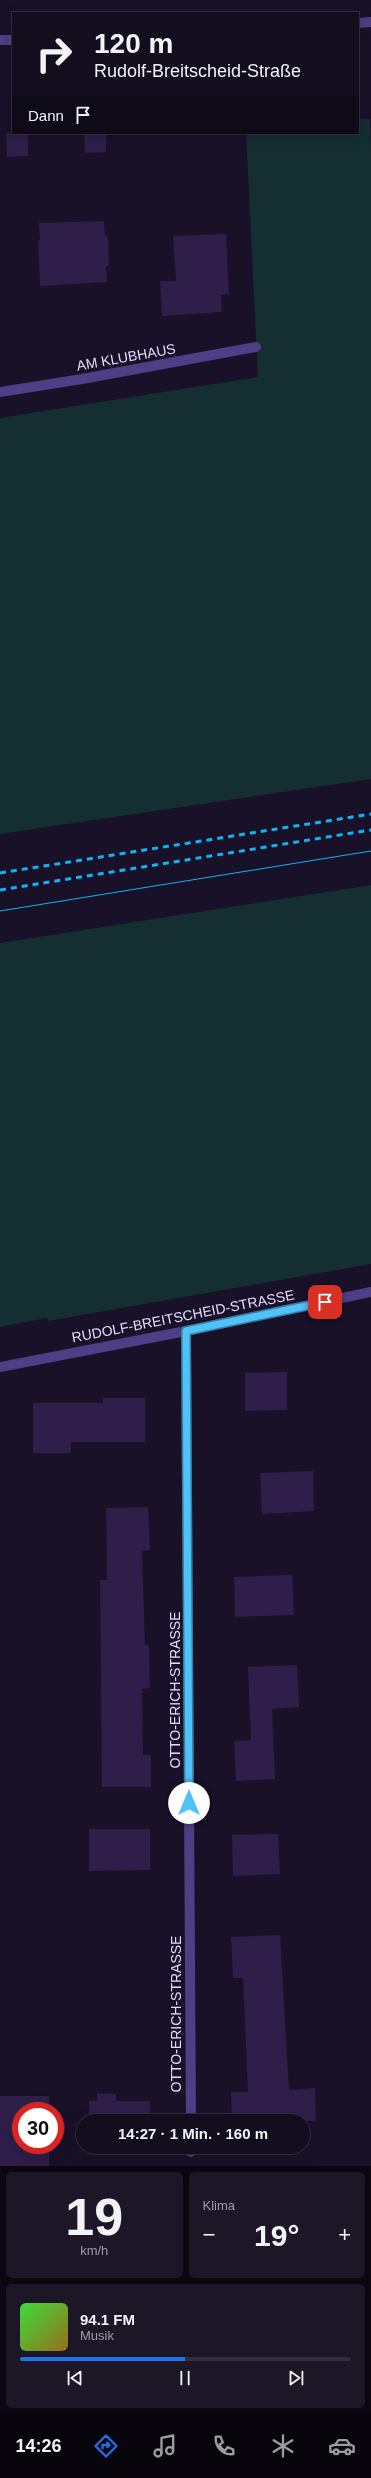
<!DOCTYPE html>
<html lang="de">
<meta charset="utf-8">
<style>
body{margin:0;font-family:Arial,sans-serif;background:#1c1627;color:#f1f3f6;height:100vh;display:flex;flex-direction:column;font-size:15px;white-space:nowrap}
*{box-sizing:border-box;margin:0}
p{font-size:13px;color:#9d9ca4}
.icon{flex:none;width:22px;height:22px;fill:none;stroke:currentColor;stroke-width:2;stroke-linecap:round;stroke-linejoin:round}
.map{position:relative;height:2166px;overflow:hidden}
.details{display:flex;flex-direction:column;gap:6px;padding:6px;background:#0a0710;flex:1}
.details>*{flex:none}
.guide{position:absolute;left:12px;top:12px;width:347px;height:122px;border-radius:0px;box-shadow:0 4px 16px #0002,0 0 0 1px #322d3c;background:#130d1e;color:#f1f3f6;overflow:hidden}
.speed{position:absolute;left:12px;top:2102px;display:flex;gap:8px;font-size:20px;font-weight:700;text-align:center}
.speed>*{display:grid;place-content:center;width:52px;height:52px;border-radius:50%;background:#130d1e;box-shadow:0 4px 16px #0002,0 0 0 1px #322d3c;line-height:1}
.speed .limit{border:6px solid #d22;background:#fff;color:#111}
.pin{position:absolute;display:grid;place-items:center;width:34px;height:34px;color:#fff;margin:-17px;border-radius:8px;box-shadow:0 2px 6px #0006}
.me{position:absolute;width:44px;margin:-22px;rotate:0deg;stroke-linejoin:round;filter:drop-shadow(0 0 3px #0008)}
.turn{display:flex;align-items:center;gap:14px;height:84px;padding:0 16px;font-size:18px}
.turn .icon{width:52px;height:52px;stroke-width:2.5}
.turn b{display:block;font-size:28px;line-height:34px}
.then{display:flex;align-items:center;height:38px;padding:0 16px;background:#0003;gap:8px;font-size:15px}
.big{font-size:30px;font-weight:800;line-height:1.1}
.details .widget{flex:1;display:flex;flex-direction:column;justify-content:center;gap:6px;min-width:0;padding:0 14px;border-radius:6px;background:#1c1627}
.details .dial{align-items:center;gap:0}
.dial b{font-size:52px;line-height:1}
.song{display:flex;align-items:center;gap:12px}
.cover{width:48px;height:48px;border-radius:6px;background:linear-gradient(135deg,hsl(120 70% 55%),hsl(40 70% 35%))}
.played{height:4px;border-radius:2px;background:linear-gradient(90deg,#1a73e8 50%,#322d3c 50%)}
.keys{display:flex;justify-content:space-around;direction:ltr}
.heat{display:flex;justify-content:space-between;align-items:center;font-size:22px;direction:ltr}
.details .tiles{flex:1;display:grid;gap:6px;grid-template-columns:1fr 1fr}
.widget:last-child{grid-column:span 2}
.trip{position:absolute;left:76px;top:2114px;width:234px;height:40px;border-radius:20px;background:#130d1e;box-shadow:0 4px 16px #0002,0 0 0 1px #322d3c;font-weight:800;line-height:40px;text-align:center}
.tabs{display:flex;height:64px;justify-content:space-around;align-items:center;background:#08050c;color:#9d9ca4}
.tabs .icon{width:28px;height:28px}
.tabs .selected{color:#1a73e8}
.tabs b{font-size:18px;color:#f1f3f6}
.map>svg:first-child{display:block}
.green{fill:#142e32}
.building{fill:#2e1e49}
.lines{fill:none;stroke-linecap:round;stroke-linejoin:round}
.minor{stroke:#4e3e85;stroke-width:10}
.tram{stroke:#0eb5f5;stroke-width:1}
.rail{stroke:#0eb5f5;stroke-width:3;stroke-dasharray:6 5;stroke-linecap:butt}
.route-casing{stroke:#337fa1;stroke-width:10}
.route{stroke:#4fc3f7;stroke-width:7}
.labels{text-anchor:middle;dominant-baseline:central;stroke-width:4;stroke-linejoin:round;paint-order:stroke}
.street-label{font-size:14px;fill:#e4dafe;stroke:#191128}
</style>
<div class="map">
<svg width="371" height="2166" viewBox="0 0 371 2166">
<rect width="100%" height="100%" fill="#191128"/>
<g class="green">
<polygon points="358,119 370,119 371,151 371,779 0,834 0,418 258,377 246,133 358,133"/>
<polygon points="371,885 371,1264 48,1321 47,1318 0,1327 0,943"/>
</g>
<g class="building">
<polygon points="6,133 28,133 28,156 7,157"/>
<polygon points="84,133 106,133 106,152 85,153"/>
<polygon points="104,221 105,236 108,236 109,266 106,266 107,282 40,286 38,240 40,240 39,223"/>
<polygon points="226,234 229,294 221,295 222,312 162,316 160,281 176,281 173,236"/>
<polygon points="287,1372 287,1410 245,1411 245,1373"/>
<polygon points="103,1398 145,1398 145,1442 71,1442 71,1453 33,1453 33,1403 103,1403"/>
<polygon points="313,1471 314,1511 262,1514 260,1473"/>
<polygon points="148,1507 150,1550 142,1551 145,1645 149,1645 150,1688 142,1689 143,1755 151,1755 151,1787 102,1787 100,1580 107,1580 106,1508"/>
<polygon points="292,1575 294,1615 235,1617 234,1577"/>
<polygon points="297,1665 299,1707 272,1709 275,1779 236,1781 234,1741 251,1740 248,1667"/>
<polygon points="89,1829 150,1829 150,1870 89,1871"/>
<polygon points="278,1834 280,1874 233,1876 232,1835"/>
<polygon points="280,1935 289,2090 315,2088 316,2121 232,2121 231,2092 248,2092 243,1978 233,1978 231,1937"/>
<polygon points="97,2093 116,2094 116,2101 150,2101 151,2121 89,2121 89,2101 97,2101"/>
<polygon points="0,2096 49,2096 49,2111 21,2111 21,2145 49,2145 49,2166 0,2166"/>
</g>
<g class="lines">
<g class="minor">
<polyline points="358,23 371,22"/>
<polyline points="0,40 13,40"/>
<polyline points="0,392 82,379 256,347"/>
<polyline points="186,1331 191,2121"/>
<polyline points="0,1367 186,1331 371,1292"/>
<polyline points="191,2147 191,2152"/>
</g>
<polyline class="tram" points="0,911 371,851"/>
<g class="rail">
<polyline points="0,873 371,814"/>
<polyline points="0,890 371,830"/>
</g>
</g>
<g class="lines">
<defs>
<polyline id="route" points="189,1803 186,1331 325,1302"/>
</defs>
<use href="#route" class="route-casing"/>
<use href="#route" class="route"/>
</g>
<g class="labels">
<g class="street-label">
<text transform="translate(126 357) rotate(-10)">AM KLUBHAUS</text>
<text transform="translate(183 1316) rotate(-11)">RUDOLF-BREITSCHEID-STRASSE</text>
<text transform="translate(175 1690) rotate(-90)">OTTO-ERICH-STRASSE</text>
<text transform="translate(176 2014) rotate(-90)">OTTO-ERICH-STRASSE</text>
</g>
</g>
</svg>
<div class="speed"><div class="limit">30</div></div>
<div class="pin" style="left:325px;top:1302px;background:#d93025"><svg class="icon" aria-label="arrive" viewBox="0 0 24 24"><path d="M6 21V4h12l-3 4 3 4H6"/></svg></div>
<svg class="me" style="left:189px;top:1803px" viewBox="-20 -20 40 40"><circle r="19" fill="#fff"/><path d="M0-13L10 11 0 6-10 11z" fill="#4fc3f7"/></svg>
<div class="trip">14:27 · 1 Min. · 160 m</div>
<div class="guide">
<div class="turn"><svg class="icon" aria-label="right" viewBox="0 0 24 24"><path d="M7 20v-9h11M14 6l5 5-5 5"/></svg><div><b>120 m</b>Rudolf-Breitscheid-Straße</div></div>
<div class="then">Dann<svg class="icon" aria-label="arrive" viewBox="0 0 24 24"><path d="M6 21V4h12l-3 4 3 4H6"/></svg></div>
</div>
</div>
<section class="details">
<div class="tiles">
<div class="widget dial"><b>19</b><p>km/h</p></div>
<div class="widget"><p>Klima</p>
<div class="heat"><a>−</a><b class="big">19°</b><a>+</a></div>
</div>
<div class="widget">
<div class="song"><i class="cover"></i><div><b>94.1 FM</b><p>Musik</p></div></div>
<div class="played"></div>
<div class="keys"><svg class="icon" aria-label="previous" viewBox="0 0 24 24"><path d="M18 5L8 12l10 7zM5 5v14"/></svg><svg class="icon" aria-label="pause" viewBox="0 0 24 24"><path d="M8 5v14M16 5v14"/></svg><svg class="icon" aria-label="next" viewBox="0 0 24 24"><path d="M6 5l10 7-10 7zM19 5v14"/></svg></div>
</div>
</div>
</section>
<nav class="tabs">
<b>14:26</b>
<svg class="icon selected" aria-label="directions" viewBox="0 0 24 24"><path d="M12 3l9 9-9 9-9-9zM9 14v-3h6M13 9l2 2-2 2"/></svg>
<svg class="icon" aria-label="music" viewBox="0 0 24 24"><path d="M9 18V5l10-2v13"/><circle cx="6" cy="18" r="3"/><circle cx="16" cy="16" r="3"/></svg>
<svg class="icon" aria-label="phone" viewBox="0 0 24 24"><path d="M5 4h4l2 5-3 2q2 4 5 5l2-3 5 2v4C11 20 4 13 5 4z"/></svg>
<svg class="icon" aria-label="climate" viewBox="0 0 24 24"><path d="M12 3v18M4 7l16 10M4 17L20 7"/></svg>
<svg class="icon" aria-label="car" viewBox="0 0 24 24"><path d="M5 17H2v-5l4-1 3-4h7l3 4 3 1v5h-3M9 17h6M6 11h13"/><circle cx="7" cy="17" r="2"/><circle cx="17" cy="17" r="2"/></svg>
</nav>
